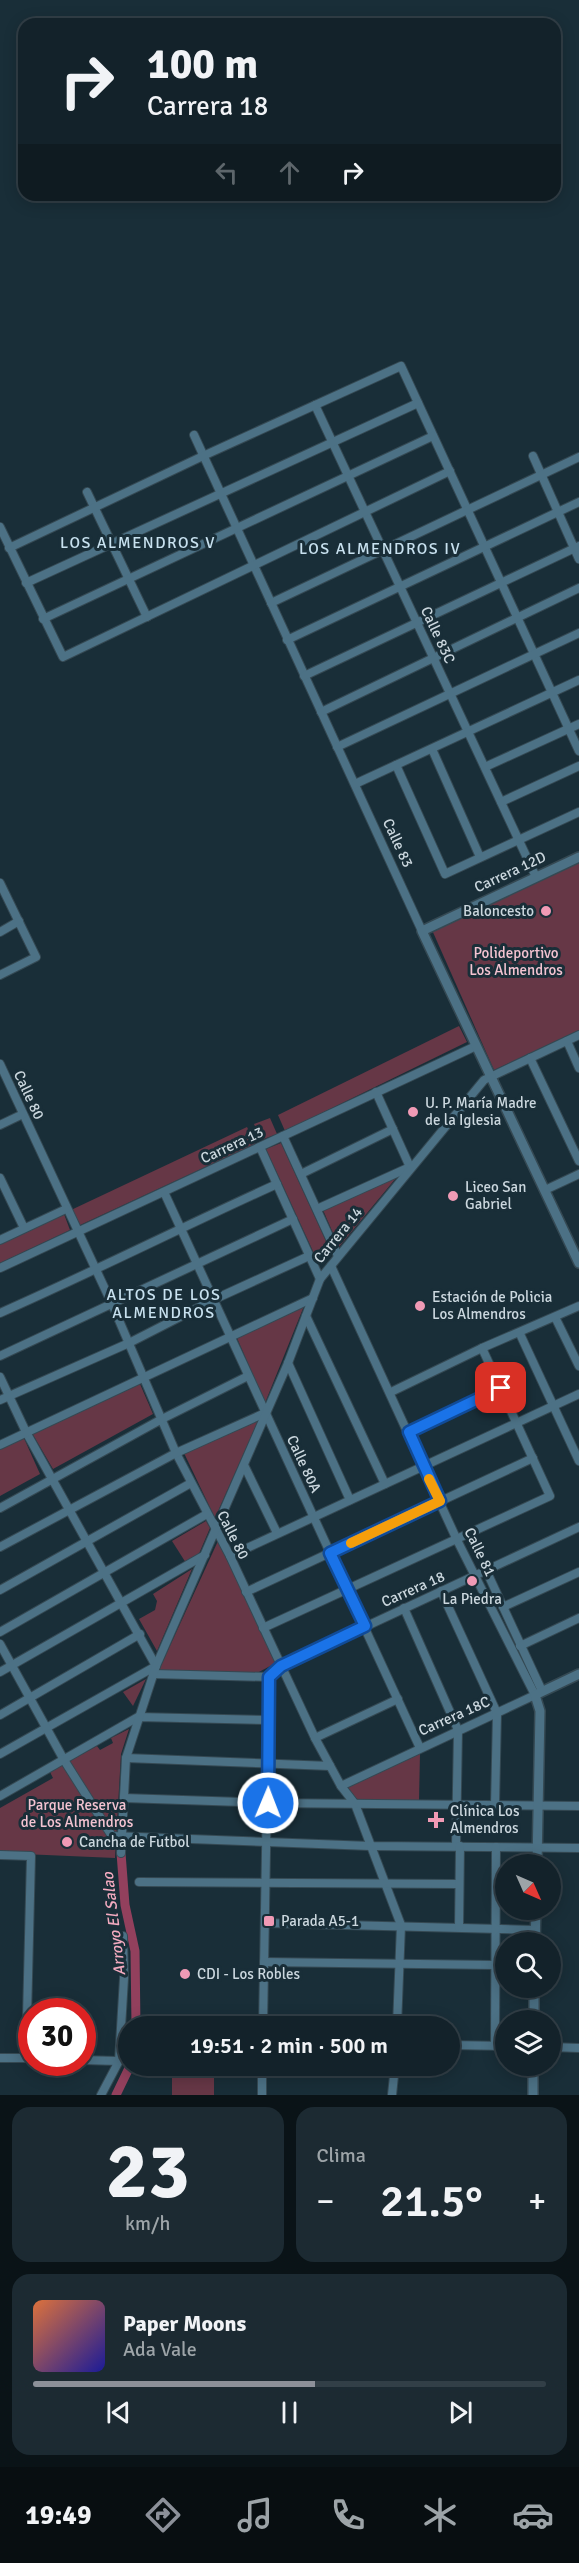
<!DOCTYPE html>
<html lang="es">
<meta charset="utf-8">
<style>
body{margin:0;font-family:Signika,sans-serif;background:#1c2a32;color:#f1f3f6;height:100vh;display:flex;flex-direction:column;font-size:22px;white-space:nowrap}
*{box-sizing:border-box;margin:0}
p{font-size:20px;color:#9da4a8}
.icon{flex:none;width:33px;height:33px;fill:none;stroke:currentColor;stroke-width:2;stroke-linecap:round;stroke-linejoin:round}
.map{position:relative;height:2095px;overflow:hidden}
.details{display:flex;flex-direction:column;gap:12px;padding:12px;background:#0a1317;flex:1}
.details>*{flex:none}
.hud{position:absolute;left:18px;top:18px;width:543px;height:183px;border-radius:18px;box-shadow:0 3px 15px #0003,0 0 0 2px #323f47;background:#13222a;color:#f1f3f6;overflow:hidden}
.needle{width:39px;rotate:135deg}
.buttons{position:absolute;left:495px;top:1854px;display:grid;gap:12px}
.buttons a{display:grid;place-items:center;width:66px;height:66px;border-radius:50%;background:#13222a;box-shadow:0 3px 15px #0003,0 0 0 2px #323f47;font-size:30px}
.speed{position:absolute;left:18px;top:1998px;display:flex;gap:12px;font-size:30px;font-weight:700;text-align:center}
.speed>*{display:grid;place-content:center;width:78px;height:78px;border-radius:50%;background:#13222a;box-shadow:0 3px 15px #0003,0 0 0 2px #323f47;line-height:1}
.speed .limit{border:9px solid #d22;background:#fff;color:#111}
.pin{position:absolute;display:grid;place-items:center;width:51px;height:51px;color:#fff;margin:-26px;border-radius:12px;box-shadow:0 3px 9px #0006}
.me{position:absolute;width:66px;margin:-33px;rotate:1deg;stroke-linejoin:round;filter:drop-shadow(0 0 4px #0008)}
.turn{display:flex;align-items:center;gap:21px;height:126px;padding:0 30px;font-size:27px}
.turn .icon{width:78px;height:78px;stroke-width:2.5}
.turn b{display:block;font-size:42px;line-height:51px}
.lanes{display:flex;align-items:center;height:57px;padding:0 30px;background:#0003;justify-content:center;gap:30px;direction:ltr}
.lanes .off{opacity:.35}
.big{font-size:45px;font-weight:600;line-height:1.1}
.details .card{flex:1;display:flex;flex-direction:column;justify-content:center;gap:9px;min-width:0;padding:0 21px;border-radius:18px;background:#1c2a32}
.details .dial{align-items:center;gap:0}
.dial b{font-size:78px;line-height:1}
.song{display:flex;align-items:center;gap:18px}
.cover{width:72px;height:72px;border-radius:9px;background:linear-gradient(135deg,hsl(20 70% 55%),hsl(240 70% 35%))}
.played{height:6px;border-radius:3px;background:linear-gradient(90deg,#8c9099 55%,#323f47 55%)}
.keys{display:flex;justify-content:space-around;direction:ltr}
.heat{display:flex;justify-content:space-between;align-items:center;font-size:33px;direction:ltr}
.details .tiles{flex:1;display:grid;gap:12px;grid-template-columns:1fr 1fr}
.card:last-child{grid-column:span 2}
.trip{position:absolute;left:118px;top:2016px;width:342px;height:60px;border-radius:30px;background:#13222a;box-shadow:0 3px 15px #0003,0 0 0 2px #323f47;font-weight:600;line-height:60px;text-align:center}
.tab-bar{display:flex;height:96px;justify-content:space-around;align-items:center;background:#080e11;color:#9da4a8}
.tab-bar .icon{width:42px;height:42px}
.tab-bar .current{color:#8c9099}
.tab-bar b{font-size:27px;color:#f1f3f6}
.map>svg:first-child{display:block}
.green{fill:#663746}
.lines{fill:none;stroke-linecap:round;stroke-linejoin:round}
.canal{stroke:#92405d;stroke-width:9}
.minor-casing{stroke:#354953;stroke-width:10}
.tertiary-casing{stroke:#354953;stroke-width:12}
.minor{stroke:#4c7185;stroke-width:8}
.tertiary{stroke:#4c7185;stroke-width:9}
.route-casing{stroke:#114b97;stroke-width:15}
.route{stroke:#1a73e8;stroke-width:10}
.slow{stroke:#f59e0b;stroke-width:10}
.poi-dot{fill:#f09ab5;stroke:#192e38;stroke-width:2}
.labels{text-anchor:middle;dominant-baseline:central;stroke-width:6;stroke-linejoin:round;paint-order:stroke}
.street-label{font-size:15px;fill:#cbd7de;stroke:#192e38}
.poi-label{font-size:15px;fill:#cbd7de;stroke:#192e38;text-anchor:start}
.park-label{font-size:15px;fill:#f4c3d1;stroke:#192e38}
.neighbourhood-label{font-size:16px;letter-spacing:1.5px;fill:#c8e1ef;stroke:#192e38}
.water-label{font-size:16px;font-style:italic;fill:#f3abc0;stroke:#192e38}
</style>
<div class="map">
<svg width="579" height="2095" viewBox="0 0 579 2095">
<rect width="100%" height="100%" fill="#192e38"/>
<g class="green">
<polygon points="579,862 579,1030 494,1070 432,930"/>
<polygon points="459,1026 467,1042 285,1131 278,1115"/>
<polygon points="270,1118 277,1134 261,1140 254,1124"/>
<polygon points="247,1127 255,1144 78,1226 71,1210"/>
<polygon points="281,1143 330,1250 324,1259 317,1260 266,1149"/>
<polygon points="396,1178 339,1247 323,1210"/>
<polygon points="64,1214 70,1230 0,1263 0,1244"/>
<polygon points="304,1306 265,1403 237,1338"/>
<polygon points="140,1384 153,1414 53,1469 32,1433"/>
<polygon points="258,1421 215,1518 184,1453"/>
<polygon points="23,1436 40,1474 0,1496 0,1448"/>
<polygon points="206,1521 210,1528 198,1556 186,1563 172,1541"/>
<polygon points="218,1541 276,1663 255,1674 158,1672"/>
<polygon points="192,1569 157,1651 139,1619 155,1610 157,1601 153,1594"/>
<polygon points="146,1679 133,1706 123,1692"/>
<polygon points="129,1729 121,1754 115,1858 0,1853 0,1808 53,1778 50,1772 97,1746 100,1750 113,1743 111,1738"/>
<polygon points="420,1753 419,1801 358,1801 347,1787"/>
<rect x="172" y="2066" width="42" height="29"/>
</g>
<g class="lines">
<g class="canal">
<polyline points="121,1853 125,1905 135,1951 136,2026"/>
<polyline points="116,2095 130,2066"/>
</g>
<defs>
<g id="minor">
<polyline points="315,405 536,877"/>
<polyline points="194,435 422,931"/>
<polyline points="533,456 579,559"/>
<polyline points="87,492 147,617"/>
<polyline points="0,527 63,657 450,471"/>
<polyline points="9,548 203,456 401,366 579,751"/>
<polyline points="26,583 418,403"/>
<polyline points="271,603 579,457"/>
<polyline points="43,619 433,436"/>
<polyline points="287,640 579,502"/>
<polyline points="304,676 579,546"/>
<polyline points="321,712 579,588"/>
<polyline points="337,747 579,633"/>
<polyline points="432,749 480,857"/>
<polyline points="396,765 445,874 579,812"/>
<polyline points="485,767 579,724"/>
<polyline points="355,784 579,680"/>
<polyline points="501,802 579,766"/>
<polyline points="0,883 36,957 0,975"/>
<polyline points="0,932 19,921"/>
<polyline points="567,1041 579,1068"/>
<polyline points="530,1058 579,1161"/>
<polyline points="0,1064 112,1304 176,1453 230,1556 315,1738 341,1786 355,1804 401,1925 397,2026"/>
<polyline points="0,1125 23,1114"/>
<polyline points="283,1136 338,1256"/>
<polyline points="260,1147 320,1279"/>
<polyline points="301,1174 393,1129"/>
<polyline points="0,1178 24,1228"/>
<polyline points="545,1190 579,1174"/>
<polyline points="164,1192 420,1748"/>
<polyline points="317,1209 410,1167 376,1092"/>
<polyline points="0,1240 66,1209"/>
<polyline points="331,1266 457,1540 535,1695 341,1786"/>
<polyline points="0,1268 476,1046"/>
<path d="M0,1313C93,1272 184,1226 277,1184"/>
<polyline points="306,1316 385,1484"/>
<polyline points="555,1317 579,1366"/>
<polyline points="520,1334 579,1461"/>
<polyline points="0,1356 293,1219"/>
<polyline points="288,1363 350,1500"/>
<polyline points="0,1377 26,1432 156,1666 0,1754"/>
<polyline points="391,1392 482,1348 579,1306"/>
<polyline points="0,1400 129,1343 215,1299 309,1256"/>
<polyline points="409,1432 501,1388"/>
<polyline points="0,1445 313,1298"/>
<polyline points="244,1465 277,1533"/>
<polyline points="0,1508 162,1419 248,1376"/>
<polyline points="0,1547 176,1453 265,1413"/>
<polyline points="230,1556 579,1394"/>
<polyline points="486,1570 542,1691"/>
<polyline points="0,1590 191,1483"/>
<polyline points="441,1591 497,1713 495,1806"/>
<polyline points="246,1592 533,1458"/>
<polyline points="503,1607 579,1572"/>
<polyline points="404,1608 458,1730 456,1846"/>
<polyline points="263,1628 550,1496 482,1348"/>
<polyline points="0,1632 207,1514"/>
<polyline points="0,1644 64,1760 112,1836 370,1846 579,1848"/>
<polyline points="520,1646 579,1618"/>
<polyline points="0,1672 205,1555"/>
<polyline points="153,1674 269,1677 281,1666 579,1527"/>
<polyline points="0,1715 140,1634"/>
<polyline points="315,1738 398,1699"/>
<polyline points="126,1758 330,1766"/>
<polyline points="0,1796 138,1717 269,1720"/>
<polyline points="124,1798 268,1803 579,1806"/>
<polyline points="121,1853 126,1758 156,1666 288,1363 320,1279 484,1080 579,1035"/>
<polyline points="0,1855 31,1856 26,2058"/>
<polyline points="139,1882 459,1884"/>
<polyline points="266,1923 536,1930"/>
<polyline points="459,1927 460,1846"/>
<polyline points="264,1962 495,1965"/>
<polyline points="263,2026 269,1677"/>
<polyline points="450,2045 506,2046"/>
<polyline points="495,2046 496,1847"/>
<polyline points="550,2047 579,2048"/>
<polyline points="0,2058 32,2058"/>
<polyline points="82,2060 119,2061"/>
<polyline points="101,2095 119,2061 124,1978 123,1936"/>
<polyline points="262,2095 262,2066"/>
<polyline points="392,2095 395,2066"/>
</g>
<g id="tertiary">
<polyline points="579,857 422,931 579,1263"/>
<polyline points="537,1864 540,1711 535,1695 579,1674"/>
<polyline points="535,1942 536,1910"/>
<polyline points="534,2020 534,1988"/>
<polyline points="533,2095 533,2066"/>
</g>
</defs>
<use href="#minor" class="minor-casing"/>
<use href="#tertiary" class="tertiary-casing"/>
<use href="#minor" class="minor"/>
<use href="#tertiary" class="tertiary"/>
</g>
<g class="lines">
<defs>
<polyline id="route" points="268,1803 269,1677 281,1666 365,1626 330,1553 440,1501 409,1432 501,1388"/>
</defs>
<use href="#route" class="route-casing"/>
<use href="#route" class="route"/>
<polyline class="slow" points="351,1543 440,1501 429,1479"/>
</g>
<g class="poi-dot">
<circle cx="546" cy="911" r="6"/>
<circle cx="413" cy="1112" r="6"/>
<circle cx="453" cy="1196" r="6"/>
<circle cx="420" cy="1306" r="6"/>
<circle cx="472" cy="1581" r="6"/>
<path d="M433 1811h6v6h6v6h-6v6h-6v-6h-6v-6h6z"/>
<circle cx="67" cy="1842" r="6"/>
<rect x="263" y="1915" width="12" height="12" rx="3"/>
<circle cx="185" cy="1974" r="6"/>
</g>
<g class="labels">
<g class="street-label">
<text transform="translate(438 635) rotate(65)">Calle 83C</text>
<text transform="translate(398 843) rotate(65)">Calle 83</text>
<text transform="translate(510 872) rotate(-25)">Carrera 12D</text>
<text transform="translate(29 1095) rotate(65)">Calle 80</text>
<text transform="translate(232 1145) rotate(-25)">Carrera 13</text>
<text transform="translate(338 1235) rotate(-51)">Carrera 14</text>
<text transform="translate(304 1464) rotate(65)">Calle 80A</text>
<text transform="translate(233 1535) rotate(63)">Calle 80</text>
<text transform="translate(480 1552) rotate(64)">Calle 81</text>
<text transform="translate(413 1589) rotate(-24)">Carrera 18</text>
<text transform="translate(454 1716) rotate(-24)">Carrera 18C</text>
</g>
<g class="poi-label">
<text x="534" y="911" text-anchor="end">Baloncesto</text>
<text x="425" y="1103">U. P. María Madre<tspan x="425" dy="17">de la Iglesia</tspan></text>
<text x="465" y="1187">Liceo San<tspan x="465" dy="17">Gabriel</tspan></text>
<text x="432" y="1297">Estación de Policia<tspan x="432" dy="17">Los Almendros</tspan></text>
<text x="472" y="1599" text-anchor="middle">La Piedra</text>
<text x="450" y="1811">Clínica Los<tspan x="450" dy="17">Almendros</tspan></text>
<text x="79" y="1842">Cancha de Futbol</text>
<text x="281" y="1921">Parada A5-1</text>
<text x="197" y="1974">CDI - Los Robles</text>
</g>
<g class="park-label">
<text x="516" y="953">Polideportivo<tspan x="516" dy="17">Los Almendros</tspan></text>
<text x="77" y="1805">Parque Reserva<tspan x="77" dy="17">de Los Almendros</tspan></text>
</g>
<g class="neighbourhood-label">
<text x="138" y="543">LOS ALMENDROS V</text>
<text x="380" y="549">LOS ALMENDROS IV</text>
<text x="164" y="1295">ALTOS DE LOS<tspan x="164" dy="18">ALMENDROS</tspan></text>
</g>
<g class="water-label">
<text transform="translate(114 1924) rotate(-97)">Arroyo El Salao</text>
</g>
</g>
</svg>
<div class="buttons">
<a><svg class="needle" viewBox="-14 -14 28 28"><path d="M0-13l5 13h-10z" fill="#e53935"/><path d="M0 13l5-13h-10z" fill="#9da4a8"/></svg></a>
<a><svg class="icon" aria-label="search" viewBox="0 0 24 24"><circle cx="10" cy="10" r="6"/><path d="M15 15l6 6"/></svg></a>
<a><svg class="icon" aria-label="layers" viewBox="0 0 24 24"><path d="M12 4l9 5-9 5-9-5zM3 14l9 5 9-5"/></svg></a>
</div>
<div class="speed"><div class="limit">30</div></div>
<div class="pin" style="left:501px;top:1388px;background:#d93025"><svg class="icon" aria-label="arrive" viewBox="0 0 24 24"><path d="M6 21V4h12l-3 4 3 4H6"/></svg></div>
<svg class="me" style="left:268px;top:1803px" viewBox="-20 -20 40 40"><circle r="17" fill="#1a73e8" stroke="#fff" stroke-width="3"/><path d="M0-11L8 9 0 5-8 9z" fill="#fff"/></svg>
<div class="trip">19:51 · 2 min · 500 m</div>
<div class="hud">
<div class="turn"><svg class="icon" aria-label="right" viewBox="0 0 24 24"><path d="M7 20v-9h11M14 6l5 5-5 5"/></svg><div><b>100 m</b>Carrera 18</div></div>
<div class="lanes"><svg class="icon off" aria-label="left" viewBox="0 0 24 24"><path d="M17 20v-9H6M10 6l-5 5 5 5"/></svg><svg class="icon off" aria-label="ahead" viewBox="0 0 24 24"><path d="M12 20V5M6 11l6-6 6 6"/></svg><svg class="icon" aria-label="right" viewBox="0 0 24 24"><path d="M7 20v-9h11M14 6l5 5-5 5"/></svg></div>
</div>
</div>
<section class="details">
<div class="tiles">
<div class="card dial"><b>23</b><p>km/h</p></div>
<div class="card"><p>Clima</p>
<div class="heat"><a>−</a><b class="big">21.5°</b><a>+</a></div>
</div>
<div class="card">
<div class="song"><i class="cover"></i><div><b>Paper Moons</b><p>Ada Vale</p></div></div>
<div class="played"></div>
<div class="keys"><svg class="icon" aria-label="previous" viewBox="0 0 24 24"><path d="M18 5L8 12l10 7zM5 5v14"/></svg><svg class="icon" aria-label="pause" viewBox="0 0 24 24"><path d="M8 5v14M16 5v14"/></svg><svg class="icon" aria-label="next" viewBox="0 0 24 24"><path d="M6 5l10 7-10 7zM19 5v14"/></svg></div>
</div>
</div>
</section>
<nav class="tab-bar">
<b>19:49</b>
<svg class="icon current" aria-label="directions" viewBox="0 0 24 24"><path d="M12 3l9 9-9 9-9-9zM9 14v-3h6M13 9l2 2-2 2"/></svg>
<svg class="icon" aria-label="music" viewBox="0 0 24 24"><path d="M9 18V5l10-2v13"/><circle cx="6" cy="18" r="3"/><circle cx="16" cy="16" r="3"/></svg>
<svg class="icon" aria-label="phone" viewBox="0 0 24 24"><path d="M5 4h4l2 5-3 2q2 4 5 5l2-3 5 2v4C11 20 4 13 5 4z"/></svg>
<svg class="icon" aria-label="climate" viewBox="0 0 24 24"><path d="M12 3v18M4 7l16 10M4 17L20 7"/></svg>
<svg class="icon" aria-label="car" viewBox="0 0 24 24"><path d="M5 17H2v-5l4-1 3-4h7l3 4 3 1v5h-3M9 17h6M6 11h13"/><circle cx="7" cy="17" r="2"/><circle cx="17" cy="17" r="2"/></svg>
</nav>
